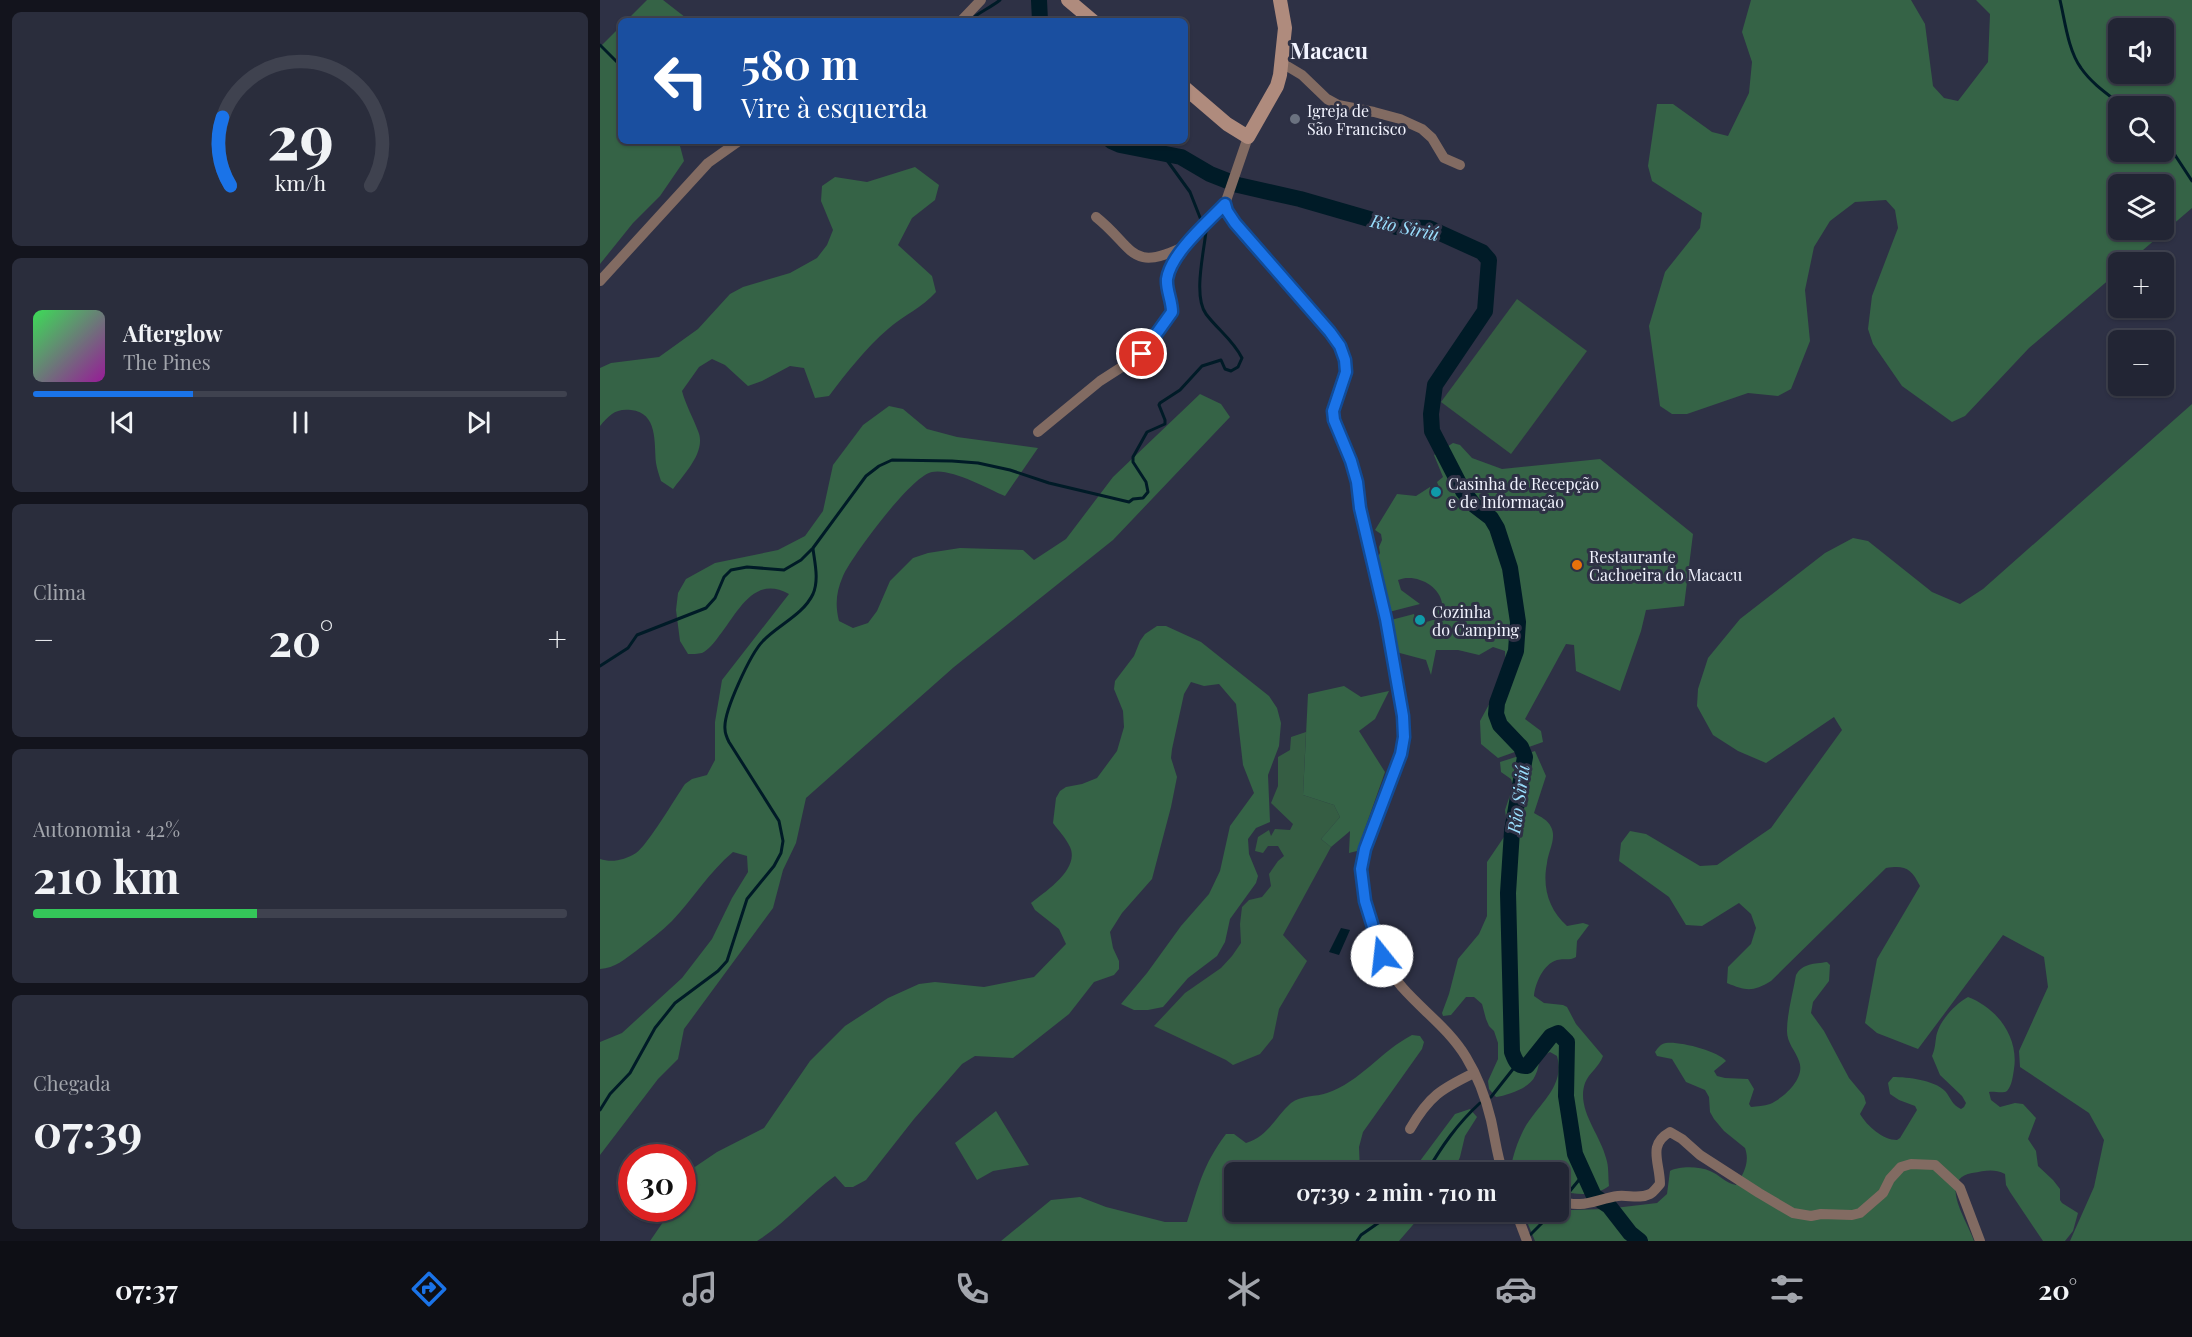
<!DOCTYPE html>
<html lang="pt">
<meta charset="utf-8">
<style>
body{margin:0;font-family:"Playfair Display",serif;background:#2a2d3c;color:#f1f3f6;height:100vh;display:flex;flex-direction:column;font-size:22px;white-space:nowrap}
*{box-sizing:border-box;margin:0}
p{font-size:20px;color:#a2a5ac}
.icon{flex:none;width:33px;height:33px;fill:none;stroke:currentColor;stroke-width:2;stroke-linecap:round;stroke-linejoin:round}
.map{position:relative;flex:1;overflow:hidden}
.side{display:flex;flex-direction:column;gap:12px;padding:12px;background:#13141d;width:600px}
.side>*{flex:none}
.top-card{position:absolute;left:18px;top:18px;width:570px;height:126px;border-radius:9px;box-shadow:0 2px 4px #0004,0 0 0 2px #3f424f;background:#1a4fa0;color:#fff;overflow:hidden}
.buttons{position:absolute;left:1508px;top:18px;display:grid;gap:12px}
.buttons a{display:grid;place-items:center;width:66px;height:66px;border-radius:9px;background:#222534;box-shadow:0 2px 4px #0004,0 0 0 2px #3f424f;font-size:30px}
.speed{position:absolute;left:18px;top:1144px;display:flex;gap:12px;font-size:30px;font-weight:700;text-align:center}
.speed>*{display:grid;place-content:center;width:78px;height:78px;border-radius:50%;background:#222534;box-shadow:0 2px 4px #0004,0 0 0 2px #3f424f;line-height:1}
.speed .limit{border:9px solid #d22;background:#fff;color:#111}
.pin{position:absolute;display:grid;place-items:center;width:51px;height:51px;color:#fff;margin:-26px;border:3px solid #fff;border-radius:50%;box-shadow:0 2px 6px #0007}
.me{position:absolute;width:66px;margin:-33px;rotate:344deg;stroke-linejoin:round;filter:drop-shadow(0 0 4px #0008)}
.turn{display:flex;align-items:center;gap:21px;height:126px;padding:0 24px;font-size:27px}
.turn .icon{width:78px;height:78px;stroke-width:2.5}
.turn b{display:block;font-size:42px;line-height:51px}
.big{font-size:45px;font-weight:700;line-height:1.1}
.side .widget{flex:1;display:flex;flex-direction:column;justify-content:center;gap:9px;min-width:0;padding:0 21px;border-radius:9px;background:#2a2d3c}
.side .dial{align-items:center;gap:0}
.dial svg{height:156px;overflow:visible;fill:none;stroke:#3f424f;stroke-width:7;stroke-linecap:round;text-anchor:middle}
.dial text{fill:#f1f3f6;stroke:none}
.song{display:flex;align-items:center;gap:18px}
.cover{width:72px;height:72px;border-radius:9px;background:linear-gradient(135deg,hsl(130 70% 55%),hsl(300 70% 35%))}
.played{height:6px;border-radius:3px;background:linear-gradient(90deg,#1a73e8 30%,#3f424f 30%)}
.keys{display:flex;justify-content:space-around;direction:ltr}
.heat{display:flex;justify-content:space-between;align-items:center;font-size:33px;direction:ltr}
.charge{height:9px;border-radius:4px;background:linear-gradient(90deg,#34c759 42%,#3f424f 0)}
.trip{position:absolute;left:624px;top:1162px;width:345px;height:60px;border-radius:9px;background:#222534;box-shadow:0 2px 4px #0004,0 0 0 2px #3f424f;font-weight:700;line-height:60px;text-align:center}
.dock{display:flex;height:96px;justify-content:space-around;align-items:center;background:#0e0f15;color:#a2a5ac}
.dock .icon{width:42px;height:42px}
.dock .on{color:#1a73e8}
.dock b{font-size:27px;color:#f1f3f6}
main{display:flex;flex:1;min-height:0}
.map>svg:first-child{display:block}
.green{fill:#355d43}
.forest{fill:#356346;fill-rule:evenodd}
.water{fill:#001b27}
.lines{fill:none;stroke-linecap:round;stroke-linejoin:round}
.stream{stroke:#001b27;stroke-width:3}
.river{stroke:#001b27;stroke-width:16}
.street{stroke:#826b62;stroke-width:10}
.secondary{stroke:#af8b7d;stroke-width:14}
.route-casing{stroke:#114b97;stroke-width:15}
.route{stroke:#1a73e8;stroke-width:10}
.worship-dot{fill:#6b7280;stroke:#2e3145;stroke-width:2}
.culture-dot{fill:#0f9aa8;stroke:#2e3145;stroke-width:2}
.food-dot{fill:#e8710a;stroke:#2e3145;stroke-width:2}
.labels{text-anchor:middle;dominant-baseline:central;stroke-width:6;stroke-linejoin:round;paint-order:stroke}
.poi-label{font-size:16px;fill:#f2f4ff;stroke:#2e3145;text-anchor:start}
.water-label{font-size:18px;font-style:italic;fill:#9adefd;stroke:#2e3145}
.district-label{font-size:22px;font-weight:bold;fill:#f2f4ff;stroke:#2e3145}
</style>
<main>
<section class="side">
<div class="widget dial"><svg viewBox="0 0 100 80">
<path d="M14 69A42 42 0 1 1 86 69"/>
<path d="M14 69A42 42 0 0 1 10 34" stroke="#1a73e8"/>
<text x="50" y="56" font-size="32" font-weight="700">29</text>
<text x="50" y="72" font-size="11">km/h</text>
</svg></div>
<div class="widget">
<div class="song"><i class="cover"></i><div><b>Afterglow</b><p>The Pines</p></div></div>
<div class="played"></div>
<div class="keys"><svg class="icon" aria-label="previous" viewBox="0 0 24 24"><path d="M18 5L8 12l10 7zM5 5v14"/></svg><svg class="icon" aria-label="pause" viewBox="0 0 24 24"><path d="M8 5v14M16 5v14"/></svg><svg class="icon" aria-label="next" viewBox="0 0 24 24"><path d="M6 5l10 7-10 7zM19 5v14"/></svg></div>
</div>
<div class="widget"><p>Clima</p>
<div class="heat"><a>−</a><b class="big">20°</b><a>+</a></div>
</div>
<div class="widget"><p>Autonomia · 42%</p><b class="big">210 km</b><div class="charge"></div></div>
<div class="widget"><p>Chegada</p><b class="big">07:39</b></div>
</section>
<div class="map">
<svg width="1592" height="1241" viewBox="0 0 1592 1241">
<rect width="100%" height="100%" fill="#2e3145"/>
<g class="green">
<polygon points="917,299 987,351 911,454 841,402"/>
<polygon points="706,732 703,795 734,805 740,817 721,839 731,847 683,935 707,961 679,1009 673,1038 660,1054 633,1065 626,1060 554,1026 585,993 621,968 632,956 641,943 640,924 642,907 649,900 662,897 671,886 669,874 678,861 684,856 678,846 668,846 663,853 655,851 658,837 669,830 671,836 675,829 690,830 693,824 671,803 678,786 678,757 690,750 691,737"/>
</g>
<g class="forest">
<polygon points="47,0 63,0 90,21 26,21"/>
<path d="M1151,0H1311L1325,24L1333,86L1344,98L1358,101L1388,62L1390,14L1376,0H1592V208L1529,262H1518V272L1429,348L1365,416L1352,422L1302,386L1273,344L1268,329L1272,296L1298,228L1295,210L1286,200L1255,202L1230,221L1214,247L1205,290L1210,341L1191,389L1178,396L1148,393L1087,414H1072L1060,406L1049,326L1065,272L1100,228L1102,213L1052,181L1048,166L1057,104H1073L1112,132L1128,136L1149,93L1152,62L1142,32ZM1563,28V74H1518V28ZM1563,106V152H1518V106ZM1563,184V230H1518V184Z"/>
<polygon points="21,26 21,141 80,141 80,146 84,161 60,196 33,223 0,264 0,47"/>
<path d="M315,167L339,185L335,200L312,218L298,245L332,276L336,292C322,308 304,315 288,329C266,348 247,372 229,396L215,398L204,368L190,366L162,381L148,386L125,365L112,359L99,367L82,391C86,406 93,417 98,431C107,451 84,474 73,489L61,481C59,475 57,469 56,463C54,442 58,413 31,410C16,408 9,415 0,426V368L11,363L59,357L98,329L130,294L143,287L190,273L217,258L227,245L233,230L221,201L222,186L235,177L267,182Z"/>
<path d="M600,394L621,404L630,417L513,540L354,667L206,798L196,843L183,870L173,908L84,1029L78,1059L58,1079L0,1155V1042L22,1033L82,978L112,939L132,898L148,872L147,856L133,852C109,872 93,899 72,921C61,932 48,941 36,951C25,959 15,968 0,969V859C12,863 25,860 36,853C47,846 76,797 85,784L92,779L107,775L115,760V722L122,680L189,594C154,574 138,612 119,636C115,642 108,650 102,653C98,654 92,654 88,654L80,641L76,610L78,593L86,579L115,563L178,550L205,536L223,511L233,465L263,425L289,406L303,409L327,429L357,437L438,448L405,496C386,488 351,468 332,472C312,475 252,556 243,576C236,592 235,605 239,621L253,628L268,623L277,611L290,581L313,558L328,553L360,548L423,550L434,560L466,539L513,477Z"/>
<path d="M1592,404V1241H1470L1494,1187L1504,1140L1489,1113L1420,1067L1419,1051L1448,987L1444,957L1403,935L1318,1049L1277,1033L1265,1023L1277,959L1320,886C1311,868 1305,865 1286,868L1171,981C1153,992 1146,991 1127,983L1128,967L1151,944L1156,928L1151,914L1139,903L1102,926L1086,925L1069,897L1019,861L1021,843L1030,831L1046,834L1100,866L1117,865L1171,828L1242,730L1234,717L1166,763L1138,751L1113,735L1097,706L1098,689L1108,658L1140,619L1225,553L1253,538L1268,541L1332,592L1360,604L1383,589Z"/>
<path d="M853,443L860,445L872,458L902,469L1000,459L1093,534L1084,606L1046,610L1041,631L1020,691L976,671L974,645L966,644L925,719L941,731L943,742L898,758L881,744L880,721L906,673L905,651L893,647L879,655L858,650H836L831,675L826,660L796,652L791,620L814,614L817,625L839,618L837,609L842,603C839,585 815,573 798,580L801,590L820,604L789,612L777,558L780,553L779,547L782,540L781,534L775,530L797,494L816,496L830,487L834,496L841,493L837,482L843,477L834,455Z"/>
<path d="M557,626H566L601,642L669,696L677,708L681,723L679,746L668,775L670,822L656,828L648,839L649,854L658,876L656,883L630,919L625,942L617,956L588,978L563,1007L548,1010H534L521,1004L547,973L581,926L609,894L620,871L630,826L654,793L643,765L636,704L619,684L604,686L591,682L584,694L572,749L571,758L577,777L571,807L552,879L522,913L510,932L513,948L519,961V969L514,975L494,982L469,1014L413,1058L375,1056L362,1064L314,1119L266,1180L253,1187H245L235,1176C208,1196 186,1223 157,1241H50L72,1209H82L83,1175L117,1152L164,1128L210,1061L245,1026L288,998L319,984L335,982L384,987L434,977L466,944L459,929L435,910L431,903C446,891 480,869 470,847C466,838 458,830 453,823L456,798L460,791L466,787L482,784L497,778L517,751L524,727L523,711L514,689L515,681L534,656L540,641L545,634Z"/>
<polygon points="744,686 761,697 789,691 775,719 759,731 785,772 757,851 749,853 750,831 731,847 721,839 740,817 734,805 703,795 708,694"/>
<path d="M935,751L946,776L934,813C941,817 948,820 951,827C957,838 948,852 947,863C942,888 949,910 967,926L983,923L989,925L977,941L976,957C969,961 964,958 957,960C943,964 935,984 934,996L944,1003L963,1005L967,1007L976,1024L1003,1056C999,1067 989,1073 985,1083C976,1109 1000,1134 1006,1158C1009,1166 1008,1177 1009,1186C994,1197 976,1195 959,1190L958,1173H916L911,1167C913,1155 918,1141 923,1131C936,1105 966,1088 957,1056L950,1052C936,1058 941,1065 935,1076C930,1088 908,1095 896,1097L889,1089L888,1081L898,1059V1043L894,1031L889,1026L886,1019L882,1004L874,997H866L851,1015L843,1016L842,1013L849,994L858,959L879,934L887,916V862L904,837L907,825L905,810L913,786L911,779L901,772L900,762Z"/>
<path d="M1227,962L1230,965L1229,981L1213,1002L1211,1013L1224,1031L1249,1078L1264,1096L1266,1103L1260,1114C1267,1126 1283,1140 1297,1140L1300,1138L1317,1110L1315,1106L1299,1100L1290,1094L1288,1083L1293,1077C1308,1077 1334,1080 1345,1091C1351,1098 1352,1105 1361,1109L1364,1107L1366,1103L1362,1096L1340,1075L1332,1056C1335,1049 1335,1045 1336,1038C1338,1022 1355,1004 1368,997C1397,1008 1419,1037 1414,1069C1413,1075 1412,1086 1407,1091C1403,1094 1394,1091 1389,1092L1391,1100L1400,1107L1415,1103L1423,1104L1436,1118L1428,1139L1436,1151L1438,1166L1453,1180L1460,1189V1200L1462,1203L1478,1213L1473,1231L1465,1241H1443L1410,1192L1406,1185L1405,1174C1393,1168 1385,1171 1372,1173C1337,1180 1368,1221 1374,1241H935L923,1212H958L959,1206L971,1210L1006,1209L1057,1203L1067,1194L1070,1171C1079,1166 1099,1166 1110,1171C1120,1175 1125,1183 1136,1185C1144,1173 1150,1162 1145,1148L1124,1131L1114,1119L1110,1112L1109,1097L1105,1090L1086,1082L1072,1059L1057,1056L1055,1052C1058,1048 1060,1044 1066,1043C1079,1041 1118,1051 1126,1061L1114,1071L1117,1076L1125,1078L1148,1079L1154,1089L1149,1104L1151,1107C1157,1106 1164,1106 1170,1104C1184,1098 1206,1078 1199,1061C1195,1050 1187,1043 1187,1031C1187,1013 1193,993 1196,975C1203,963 1214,964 1227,962Z"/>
<path d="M812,1035L820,1036L824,1042L822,1049L763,1132L759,1147L760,1173H634V1212H824L799,1241H401L451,1200L480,1197L506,1207L565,1222H587C599,1186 602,1166 626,1134H634L646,1143C668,1137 675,1117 691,1103C701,1095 716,1097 727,1093C760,1082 781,1051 812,1035Z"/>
<polygon points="870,1109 877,1117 865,1136 860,1157 853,1173 811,1173 855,1114"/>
<polygon points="396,1111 429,1165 393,1171 377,1180 355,1143"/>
</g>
<polygon class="water" points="741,928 750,930 739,955 729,952"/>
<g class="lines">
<g class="stream">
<path d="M1460,0C1465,21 1468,50 1481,68C1492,84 1509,95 1523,106"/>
<path d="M369,21C379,12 390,8 400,0"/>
<polyline points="0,45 21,66"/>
<polyline points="1563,143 1573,152 1592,181"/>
<polyline points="561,152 590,192 601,220"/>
<path d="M0,666L28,648L37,635L106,608L115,598L124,577L131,570L147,567L184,570L201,560L213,548L266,476L279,466L292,460L352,461L378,463L410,470L449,483L529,502L533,499L543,498L548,492L546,482L533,462V457L547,432L565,424V420L559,405L560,403L580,390L602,366L621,360L625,369L631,371L638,367L642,358C633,340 618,330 606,314C593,296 604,252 606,231"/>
<polyline points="891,1097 917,1064"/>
<path d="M0,1110L10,1094L30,1073L55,1028L75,1003L118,971L127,961L147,899L174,866L181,853L183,841L179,821L129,742C127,738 125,733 125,729C123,712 151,653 163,641C178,625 203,615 213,594C219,580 215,564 213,549"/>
<path d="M826,1173C842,1146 857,1124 880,1103"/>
<polyline points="965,1197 983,1175"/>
<polyline points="930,1235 953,1212"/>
<polyline points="757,1241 761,1235 794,1212"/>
</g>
<g class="river">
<polyline points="439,0 440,21"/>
<path d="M511,141L520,145L581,157L610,174L638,185L700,199L797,227L829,228L882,252L889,260L885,311L835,385L831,414L832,431L863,491L874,505L891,518L897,528L910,568L918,622L916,651L897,703L896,714L900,725L921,747L925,757L912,831L908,893L912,1052C915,1060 917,1067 927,1066L951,1036L958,1033L967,1042L966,1096L975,1154L994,1196L1009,1206L1030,1233L1040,1241"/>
</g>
<g class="street">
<polyline points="361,21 381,0"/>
<polyline points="682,63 702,75 727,99 738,105 774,112 800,119 822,129 832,138 844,158 860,165"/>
<path d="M648,137L625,204C632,229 658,251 675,270C694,290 712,311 731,332C748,359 748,369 737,399C735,407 732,413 735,421C739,436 747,449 752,463C756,478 757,493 760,508C763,526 770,543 774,561C783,597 790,635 796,672C799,693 807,718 804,739C798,791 754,838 763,891C769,923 780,963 802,987C823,1011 849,1029 866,1057C877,1075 886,1099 891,1120C895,1138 897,1156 903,1173"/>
<path d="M496,217C534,247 530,274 585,246"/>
<polyline points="0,281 108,163 139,141"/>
<path d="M438,432L500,381L542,354L572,312C572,300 566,290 567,279C570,255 609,221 625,204"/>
<path d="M810,1129C829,1096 841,1089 874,1073"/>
<path d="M958,1200C982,1210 996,1199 1018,1196C1029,1195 1040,1199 1050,1194C1054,1192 1057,1187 1060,1184C1060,1162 1047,1145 1070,1132L1082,1139L1100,1155L1159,1193L1193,1213L1211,1216L1221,1214L1252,1215L1260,1213L1283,1193L1290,1179L1301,1167L1311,1164L1335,1165L1360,1188L1380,1241"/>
<polyline points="916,1212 927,1241"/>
</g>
<g class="secondary">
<polyline points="468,0 493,21"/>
<polyline points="585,88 627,124 648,137 677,86 680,75 685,28 680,0"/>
</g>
</g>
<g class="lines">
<defs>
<path id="route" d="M542,354L572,312C572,300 566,290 567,279C571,253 608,222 625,204L627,211L635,223L730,332L740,346L745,360L746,372L733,411L734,420L751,461L757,482L760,508L786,619L803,716L804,737L801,754L765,849L761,869L765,901L782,956"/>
</defs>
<use href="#route" class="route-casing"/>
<use href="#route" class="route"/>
</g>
<circle class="worship-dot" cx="695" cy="119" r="6"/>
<g class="culture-dot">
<circle cx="836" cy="492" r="6"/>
<circle cx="820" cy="620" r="6"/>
</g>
<circle class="food-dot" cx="977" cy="565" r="6"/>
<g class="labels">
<g class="poi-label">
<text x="707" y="110">Igreja de<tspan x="707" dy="18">São Francisco</tspan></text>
<text x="848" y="483">Casinha de Recepção<tspan x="848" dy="18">e de Informação</tspan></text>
<text x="989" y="556">Restaurante<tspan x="989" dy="18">Cachoeira do Macacu</tspan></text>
<text x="832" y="611">Cozinha<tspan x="832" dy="18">do Camping</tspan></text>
</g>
<g class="water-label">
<text transform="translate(805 227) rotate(12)">Rio Siriú</text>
<text transform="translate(918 799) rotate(-82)">Rio Siriú</text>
</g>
<g class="district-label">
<text x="729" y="50">Macacu</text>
</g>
</g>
</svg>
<div class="buttons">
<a><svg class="icon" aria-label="sound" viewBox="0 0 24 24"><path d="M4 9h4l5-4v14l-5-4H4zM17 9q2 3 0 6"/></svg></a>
<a><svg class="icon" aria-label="search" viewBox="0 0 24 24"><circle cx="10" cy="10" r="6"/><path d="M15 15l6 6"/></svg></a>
<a><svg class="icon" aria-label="layers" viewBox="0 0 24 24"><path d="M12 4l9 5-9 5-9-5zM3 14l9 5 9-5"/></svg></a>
<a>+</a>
<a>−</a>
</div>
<div class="speed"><div class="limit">30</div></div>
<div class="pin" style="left:542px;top:354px;background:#d93025"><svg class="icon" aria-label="arrive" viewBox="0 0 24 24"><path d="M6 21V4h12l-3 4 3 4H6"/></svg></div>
<svg class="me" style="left:782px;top:956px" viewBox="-20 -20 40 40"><circle r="19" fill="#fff"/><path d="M0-13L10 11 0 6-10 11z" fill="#1a73e8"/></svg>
<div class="trip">07:39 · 2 min · 710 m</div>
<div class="top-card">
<div class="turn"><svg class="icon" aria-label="left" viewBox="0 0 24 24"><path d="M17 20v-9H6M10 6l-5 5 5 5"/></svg><div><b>580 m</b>Vire à esquerda</div></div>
</div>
</div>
</main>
<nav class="dock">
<b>07:37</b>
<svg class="icon on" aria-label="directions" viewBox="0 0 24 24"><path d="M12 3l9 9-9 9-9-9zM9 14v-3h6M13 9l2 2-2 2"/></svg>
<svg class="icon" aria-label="music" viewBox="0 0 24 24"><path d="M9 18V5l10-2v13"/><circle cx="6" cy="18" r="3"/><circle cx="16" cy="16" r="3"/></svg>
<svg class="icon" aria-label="phone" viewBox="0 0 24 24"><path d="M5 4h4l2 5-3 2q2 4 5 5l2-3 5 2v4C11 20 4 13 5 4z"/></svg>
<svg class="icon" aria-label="climate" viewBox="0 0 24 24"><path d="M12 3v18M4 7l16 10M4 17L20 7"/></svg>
<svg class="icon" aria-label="car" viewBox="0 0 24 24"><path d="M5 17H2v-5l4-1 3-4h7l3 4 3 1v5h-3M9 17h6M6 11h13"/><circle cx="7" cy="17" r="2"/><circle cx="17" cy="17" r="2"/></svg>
<svg class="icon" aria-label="filters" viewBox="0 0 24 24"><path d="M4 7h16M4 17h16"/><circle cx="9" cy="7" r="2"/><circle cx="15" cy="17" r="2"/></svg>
<b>20°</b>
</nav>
